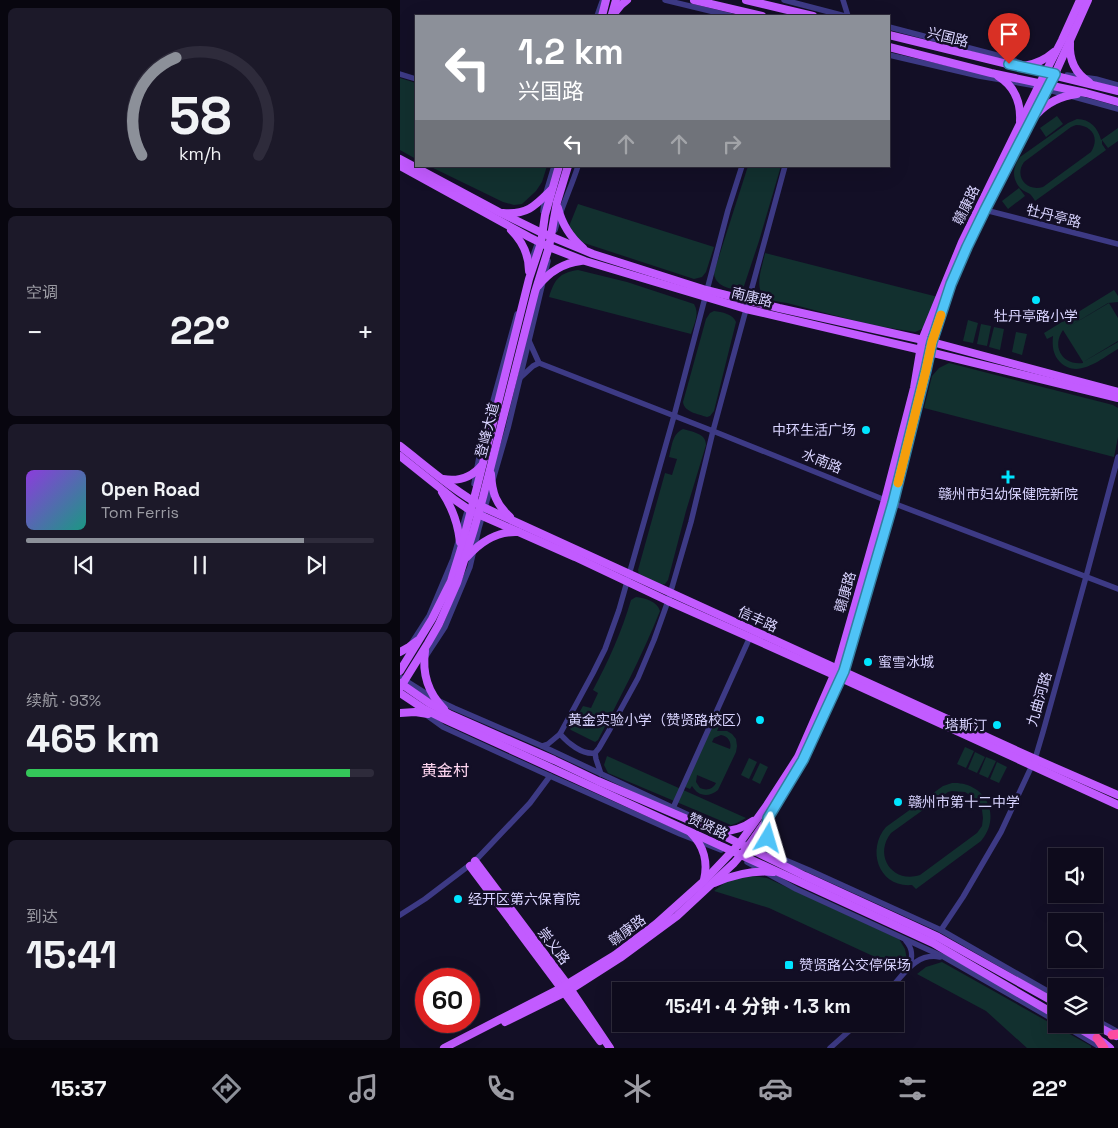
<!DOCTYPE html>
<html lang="zh">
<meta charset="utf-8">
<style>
body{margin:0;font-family:"Space Grotesk","Noto Sans SC",sans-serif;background:#1c1929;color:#f1f3f6;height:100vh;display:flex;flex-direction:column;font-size:19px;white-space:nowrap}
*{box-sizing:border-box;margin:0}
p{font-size:16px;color:#9b9ba3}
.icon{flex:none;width:28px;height:28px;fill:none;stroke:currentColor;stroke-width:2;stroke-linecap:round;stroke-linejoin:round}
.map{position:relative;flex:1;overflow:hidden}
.drawer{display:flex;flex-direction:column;gap:8px;padding:8px;background:#08060f;width:400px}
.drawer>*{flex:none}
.guide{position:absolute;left:15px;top:15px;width:475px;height:152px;border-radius:0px;box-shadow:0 5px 20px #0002,0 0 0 1px #2e2b3b;background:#8c9099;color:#fff;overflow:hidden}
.tools{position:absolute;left:648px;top:848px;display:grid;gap:10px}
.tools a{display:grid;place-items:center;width:55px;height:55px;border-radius:0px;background:#0e0b1c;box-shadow:0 5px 20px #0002,0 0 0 1px #2e2b3b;font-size:25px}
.speed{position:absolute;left:15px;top:968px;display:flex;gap:10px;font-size:25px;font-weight:700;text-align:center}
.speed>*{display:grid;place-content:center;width:65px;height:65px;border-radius:50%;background:#0e0b1c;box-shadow:0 5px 20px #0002,0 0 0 1px #2e2b3b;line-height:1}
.speed .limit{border:8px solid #d22;background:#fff;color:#111}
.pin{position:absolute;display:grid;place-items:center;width:42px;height:42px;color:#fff;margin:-51px -21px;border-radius:50% 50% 50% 0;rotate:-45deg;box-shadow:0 0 5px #0007}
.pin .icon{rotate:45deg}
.me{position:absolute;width:55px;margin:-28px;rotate:7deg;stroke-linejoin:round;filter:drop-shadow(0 0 4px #0008)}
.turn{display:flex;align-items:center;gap:18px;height:105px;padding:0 20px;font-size:22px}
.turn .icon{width:65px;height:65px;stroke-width:2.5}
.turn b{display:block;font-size:35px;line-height:42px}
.lanes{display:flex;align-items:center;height:48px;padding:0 20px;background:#0003;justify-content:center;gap:25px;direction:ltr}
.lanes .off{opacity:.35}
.big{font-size:38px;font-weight:700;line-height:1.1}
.drawer .tile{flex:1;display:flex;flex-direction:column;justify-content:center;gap:8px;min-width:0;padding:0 18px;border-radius:8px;background:#1c1929}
.drawer .dial{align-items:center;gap:0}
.dial svg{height:130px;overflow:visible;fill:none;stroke:#2e2b3b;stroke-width:7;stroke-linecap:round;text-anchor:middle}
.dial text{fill:#f1f3f6;stroke:none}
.song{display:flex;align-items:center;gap:15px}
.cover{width:60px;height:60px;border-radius:8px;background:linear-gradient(135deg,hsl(270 70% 55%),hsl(170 70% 35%))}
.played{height:5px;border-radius:2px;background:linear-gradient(90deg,#8c9099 80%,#2e2b3b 80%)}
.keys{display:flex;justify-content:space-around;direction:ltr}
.heat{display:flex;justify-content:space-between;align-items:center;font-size:28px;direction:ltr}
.charge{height:8px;border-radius:4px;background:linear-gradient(90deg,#34c759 93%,#2e2b3b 0)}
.trip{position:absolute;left:212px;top:982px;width:292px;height:50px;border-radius:0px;background:#0e0b1c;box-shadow:0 5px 20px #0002,0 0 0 1px #2e2b3b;font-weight:700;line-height:50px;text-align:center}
.tab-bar{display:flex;height:80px;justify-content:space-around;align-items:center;background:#06040b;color:#9b9ba3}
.tab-bar .icon{width:35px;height:35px}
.tab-bar .active{color:#8c9099}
.tab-bar b{font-size:22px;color:#f1f3f6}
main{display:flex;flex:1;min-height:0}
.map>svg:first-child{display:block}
.green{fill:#12302f;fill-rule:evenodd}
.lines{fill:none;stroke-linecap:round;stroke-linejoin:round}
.minor{stroke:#3d3a85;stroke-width:5.5}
.major{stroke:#c25bff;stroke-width:8}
.highway{stroke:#ff4fa3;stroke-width:9}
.route-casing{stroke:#337fa1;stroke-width:12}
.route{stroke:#4fc3f7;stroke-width:9}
.slow{stroke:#f59e0b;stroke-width:9}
.poi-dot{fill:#00e5ff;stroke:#130f26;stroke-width:2}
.labels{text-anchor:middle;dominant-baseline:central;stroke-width:5;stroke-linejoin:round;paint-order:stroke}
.street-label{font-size:14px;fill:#d9d4ff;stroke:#130f26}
.poi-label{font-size:14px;fill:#d9d4ff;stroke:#130f26;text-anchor:start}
.quarter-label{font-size:16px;fill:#ffd6f0;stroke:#130f26}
</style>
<main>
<section class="drawer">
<div class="tile dial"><svg viewBox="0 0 100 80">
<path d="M14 69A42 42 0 1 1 86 69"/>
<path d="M14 69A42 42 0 0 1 35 9" stroke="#8c9099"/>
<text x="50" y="56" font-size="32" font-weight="700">58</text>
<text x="50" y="72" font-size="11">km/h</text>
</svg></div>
<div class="tile"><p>空调</p>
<div class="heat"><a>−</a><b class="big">22°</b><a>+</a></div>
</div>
<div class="tile">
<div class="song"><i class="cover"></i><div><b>Open Road</b><p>Tom Ferris</p></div></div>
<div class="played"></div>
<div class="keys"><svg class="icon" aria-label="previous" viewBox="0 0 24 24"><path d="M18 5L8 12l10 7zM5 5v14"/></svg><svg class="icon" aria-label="pause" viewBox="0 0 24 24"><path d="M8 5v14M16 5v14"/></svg><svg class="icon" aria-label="next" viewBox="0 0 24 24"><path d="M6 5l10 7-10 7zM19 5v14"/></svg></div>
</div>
<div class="tile"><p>续航 · 93%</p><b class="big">465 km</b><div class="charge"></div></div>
<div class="tile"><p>到达</p><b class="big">15:41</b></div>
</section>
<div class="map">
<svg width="718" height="1048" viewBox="0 0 718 1048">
<rect width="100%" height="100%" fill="#130f26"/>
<g class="green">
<polygon points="0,78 16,83 16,159 0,150"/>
<polygon points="657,116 663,124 646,137 640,128"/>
<path d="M677,119C690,119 698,128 701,140L718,128V141L708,148L702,140V144L706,150L635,201C634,199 632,196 630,194C627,192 623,191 620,188C611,178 613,166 620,157L668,123ZM676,125C692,125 700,138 691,152L643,187C626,192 614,176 624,162L671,127Z"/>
<polygon points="29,166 147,166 142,182 136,191 122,204 114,205 103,202"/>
<path d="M348,166H381L359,241L344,286L339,290C328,289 314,285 314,272Z"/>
<polygon points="619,188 625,196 608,209 602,201"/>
<polygon points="178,204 314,247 306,272 302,277 294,279 181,242 170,229 170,224"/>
<path d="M365,253L538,297L527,327L515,332L471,325L387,303C380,302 373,301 367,298C352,290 363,265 365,253Z"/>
<path d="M178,270L227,282L294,304C300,314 294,324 291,334L149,297C155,279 159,273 178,270Z"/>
<path d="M714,290L718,296V302L708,303L665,329L709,303L718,318V341L683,362L718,342V349C702,358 678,380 660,362C653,355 652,346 653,336L647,339L644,333ZM663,330L683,362V363C663,366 651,347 663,330Z"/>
<path d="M314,311C322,312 333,314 336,322L314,411L310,416L307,417C298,414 284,412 283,402L306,319L310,313Z"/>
<polygon points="568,320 578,323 573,343 563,341"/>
<polygon points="581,324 591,326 587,346 577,344"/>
<polygon points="594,327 604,329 600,350 589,347"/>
<polygon points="616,332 627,334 622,355 612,352"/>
<polygon points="549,363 713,405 718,408 718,437 714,457 524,408 532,376 539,368"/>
<path d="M283,429C292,432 306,433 306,445L286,511L268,580L265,584L261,585L239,575L238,570L265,473L272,475L277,459L269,457C272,446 272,434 283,429Z"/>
<path d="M236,597C245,598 257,601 260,611C242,656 220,698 198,740L195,742L171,730L170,729L183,706L191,708L198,693L193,690C208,662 222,631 231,600Z"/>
<path d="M319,711L325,714L317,731H327L332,734L336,739L337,746L336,752L318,790C308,798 298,796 292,786L290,789L285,787ZM321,735C328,736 332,742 330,749L312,742L314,738ZM297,775L316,783C313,789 307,791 300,788L296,782Z"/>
<polygon points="565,747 574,751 566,768 557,764"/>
<polygon points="575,752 585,757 577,773 568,769"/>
<polygon points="207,756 346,818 337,823 331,825 208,773 204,765"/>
<polygon points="586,757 596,761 588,778 579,774"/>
<polygon points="349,758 357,762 349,779 341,775"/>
<polygon points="597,762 607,767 599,783 590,779"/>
<polygon points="360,763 368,767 360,784 352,780"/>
<path d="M552,783C585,781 603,816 581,841L516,889L512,885C479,888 466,850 486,827L543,786ZM552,791L565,792L576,799L582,810L583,818L582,826L577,833L520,875C493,884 473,856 491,833L548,792Z"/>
<polygon points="352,876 367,878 499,939 505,949 507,960 501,969 369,908 314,891 327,881"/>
<polygon points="542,962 691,1046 691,1048 627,1048 586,1011 517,974 526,967"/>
</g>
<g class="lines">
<g class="minor">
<polyline points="265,0 331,16"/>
<polyline points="384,0 445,16"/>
<polyline points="443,0 448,16"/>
<polyline points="197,16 202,2"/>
<polyline points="489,27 604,57 629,66"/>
<polyline points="489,55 579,76 631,85 718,109"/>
<polyline points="0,74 16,79"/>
<polyline points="667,75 696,79 718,85"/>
<polyline points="585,210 718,244"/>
<polyline points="143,211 145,196 154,166"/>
<path d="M155,230C161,208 171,188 178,166"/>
<polyline points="130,264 138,242"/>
<polyline points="129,341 139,363 313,431 485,500 718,589"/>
<polyline points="121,377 133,366 139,363"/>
<polyline points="74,484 82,441 117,314"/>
<polyline points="11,644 29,616 53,559 68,508"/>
<polyline points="26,656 45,627 70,567 79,528 108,428 148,261"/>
<polyline points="0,677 35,699 54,708 142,746 312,826"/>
<polyline points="25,714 43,727 150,776 280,834 321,850"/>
<path d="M160,734C168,743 182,755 195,753"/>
<polyline points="142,746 148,744 160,734 193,673 205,649 219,610 274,416 328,210 342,166"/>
<polyline points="201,774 196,759 195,753 199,748 210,729 238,678 254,640 268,601 291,522 313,431 385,166"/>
<polyline points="273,808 350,637"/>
<polyline points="347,844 409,870 541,930 656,996"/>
<polyline points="347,862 396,889 544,957 656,1021"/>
<polyline points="0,915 25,899 75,861 130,803 150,776"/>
<polyline points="541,930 563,897 601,832 635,759 643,732 686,577 718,457"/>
<path d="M506,941C513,949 513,957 509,967"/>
<path d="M488,991C503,976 515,952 540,957"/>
<polyline points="694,1019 718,1032"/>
<polyline points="661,1024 700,1047"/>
<polyline points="430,1048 457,1024"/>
</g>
<g class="major">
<polyline points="294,0 362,16"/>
<polyline points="346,0 413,16"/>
<polyline points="212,14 216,0"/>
<polyline points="202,16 206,0"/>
<polyline points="212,16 221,5 227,0"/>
<polyline points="489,35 718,91"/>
<path d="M670,43C669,59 675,73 689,82"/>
<polyline points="489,47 591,73 686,93 718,102"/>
<path d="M624,66C636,64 645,60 654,52"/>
<path d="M598,76C614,86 621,102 620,121"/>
<path d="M637,114C648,102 661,96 677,94"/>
<polyline points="0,159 99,212 140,232 193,254 306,290 379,308 532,342 718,392"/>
<polyline points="0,166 129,237 149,247 185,261 346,309 521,350 718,398"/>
<path d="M158,208C162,224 170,237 183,248"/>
<path d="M103,213C127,215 135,206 151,190"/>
<path d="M111,230C123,242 129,255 129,271"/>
<path d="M138,286C149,272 164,263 181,261"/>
<path d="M0,446C27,467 54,491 85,508L635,759L718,795"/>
<polyline points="0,456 55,500 71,511 175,557 268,601 441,678 718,805"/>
<path d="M91,474C92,493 96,504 110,517"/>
<path d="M43,479C59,482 72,477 82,465"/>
<path d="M42,492C52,507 58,524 60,542"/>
<path d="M67,557C80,542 98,531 118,532"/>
<path d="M25,651C22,673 28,693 44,709"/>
<polyline points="0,652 9,647 17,641"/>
<polyline points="0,671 32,619 51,581 61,549 77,487 129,279 141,243 145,215 159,166"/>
<polyline points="0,683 29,703 51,715 154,760 198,781 310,829 405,876 538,937 656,1003"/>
<polyline points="0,688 28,643 39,624 57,583 74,529 83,497 135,292 149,247 157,202 168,166"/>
<polyline points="0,693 24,709 42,718 533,943 656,1015"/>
<polyline points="0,713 15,712 28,714"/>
<path d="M368,819C365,835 369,850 381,861"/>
<path d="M317,831C330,832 342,829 353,821"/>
<path d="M291,833C304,846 308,863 304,880"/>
<polyline points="75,861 167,984 210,1048"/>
<polyline points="70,866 161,988 200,1041"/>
<path d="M314,883C333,875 352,870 373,872"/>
<polyline points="105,1022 170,990 220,958 277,916 334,863 347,848 368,818 403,760 444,671 493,503 522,388 531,353 532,342 551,284 567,247 585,210 650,85 688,0"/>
<polyline points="672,1024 704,1043 710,1048"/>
<polyline points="693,1024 716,1036"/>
<polyline points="44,1048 161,988 215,955 256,924 304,881 339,844 367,805 398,757 437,668 485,500 514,388 522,340 562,242 640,83 662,40 680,0"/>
</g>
<g class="highway">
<polyline points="712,1035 718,1034"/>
<polyline points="697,1038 704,1048"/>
</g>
</g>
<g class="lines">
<defs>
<polyline id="route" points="368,838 367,828 368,818 403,760 444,671 493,503 526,370 532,342 551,284 567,247 585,210 655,74 609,64"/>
</defs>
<use href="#route" class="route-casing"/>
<use href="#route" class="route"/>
<polyline class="slow" points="498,483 526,370 532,342 541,315"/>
</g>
<g class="poi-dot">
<circle cx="636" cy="300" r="5"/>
<circle cx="466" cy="430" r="5"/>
<path d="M605.5 469.5h5v5h5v5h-5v5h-5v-5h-5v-5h5z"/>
<circle cx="468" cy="662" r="5"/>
<circle cx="360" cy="720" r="5"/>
<circle cx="597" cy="725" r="5"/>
<circle cx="498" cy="802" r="5"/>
<circle cx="58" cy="899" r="5"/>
<rect x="384" y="960" width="10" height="10" rx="2.5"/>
</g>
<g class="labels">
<g class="street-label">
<text transform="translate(548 37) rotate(14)">兴国路</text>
<text transform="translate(566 205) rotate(-64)">赣康路</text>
<text transform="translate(654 216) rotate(14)">牡丹亭路</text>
<text transform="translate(352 297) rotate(14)">南康路</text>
<text transform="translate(87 430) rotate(-76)">登峰大道</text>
<text transform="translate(422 461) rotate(22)">水南路</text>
<text transform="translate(445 592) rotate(-74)">赣康路</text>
<text transform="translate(358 619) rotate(24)">信丰路</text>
<text transform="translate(639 699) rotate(-74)">九曲河路</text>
<text transform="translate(308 826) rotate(25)">赞贤路</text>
<text transform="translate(227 930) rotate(-36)">赣康路</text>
<text transform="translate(154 946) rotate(53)">崇义路</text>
</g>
<g class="poi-label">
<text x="636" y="316" text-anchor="middle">牡丹亭路小学</text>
<text x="456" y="430" text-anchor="end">中环生活广场</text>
<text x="608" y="494" text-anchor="middle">赣州市妇幼保健院新院</text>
<text x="478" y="662">蜜雪冰城</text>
<text x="350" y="720" text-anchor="end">黄金实验小学（赞贤路校区）</text>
<text x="587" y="725" text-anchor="end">塔斯汀</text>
<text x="508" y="802">赣州市第十二中学</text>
<text x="68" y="899">经开区第六保育院</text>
<text x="399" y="965">赞贤路公交停保场</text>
</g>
<g class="quarter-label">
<text x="45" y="770">黄金村</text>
</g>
</g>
</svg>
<div class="tools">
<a><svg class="icon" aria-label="sound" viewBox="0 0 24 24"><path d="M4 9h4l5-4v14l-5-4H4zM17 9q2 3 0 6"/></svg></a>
<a><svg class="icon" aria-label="search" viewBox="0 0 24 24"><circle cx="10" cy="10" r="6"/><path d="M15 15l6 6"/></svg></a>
<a><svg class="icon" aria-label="layers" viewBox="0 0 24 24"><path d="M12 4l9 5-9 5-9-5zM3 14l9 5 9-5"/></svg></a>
</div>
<div class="speed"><div class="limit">60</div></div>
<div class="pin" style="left:609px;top:64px;background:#d93025"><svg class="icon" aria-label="arrive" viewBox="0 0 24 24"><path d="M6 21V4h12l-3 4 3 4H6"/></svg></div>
<svg class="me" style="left:368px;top:838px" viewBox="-20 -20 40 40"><path d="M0-17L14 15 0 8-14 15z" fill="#4fc3f7" stroke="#fff" stroke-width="4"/></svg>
<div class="trip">15:41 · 4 分钟 · 1.3 km</div>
<div class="guide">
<div class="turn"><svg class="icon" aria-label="left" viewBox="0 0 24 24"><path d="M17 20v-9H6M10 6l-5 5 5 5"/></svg><div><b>1.2 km</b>兴国路</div></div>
<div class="lanes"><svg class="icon" aria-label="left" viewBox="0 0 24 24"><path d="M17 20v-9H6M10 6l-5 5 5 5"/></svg><svg class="icon off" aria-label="ahead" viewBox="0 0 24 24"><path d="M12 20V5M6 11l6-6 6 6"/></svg><svg class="icon off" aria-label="ahead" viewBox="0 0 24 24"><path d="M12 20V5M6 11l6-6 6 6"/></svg><svg class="icon off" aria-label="right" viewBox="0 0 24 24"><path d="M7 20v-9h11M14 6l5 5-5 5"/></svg></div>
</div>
</div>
</main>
<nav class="tab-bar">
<b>15:37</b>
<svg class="icon active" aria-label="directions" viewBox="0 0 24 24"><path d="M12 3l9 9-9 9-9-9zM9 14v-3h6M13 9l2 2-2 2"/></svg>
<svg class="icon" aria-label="music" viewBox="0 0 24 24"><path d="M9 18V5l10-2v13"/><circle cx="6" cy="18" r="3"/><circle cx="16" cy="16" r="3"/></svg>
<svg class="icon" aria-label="phone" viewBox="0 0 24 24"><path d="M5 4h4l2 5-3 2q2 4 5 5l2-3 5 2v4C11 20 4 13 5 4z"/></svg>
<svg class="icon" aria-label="climate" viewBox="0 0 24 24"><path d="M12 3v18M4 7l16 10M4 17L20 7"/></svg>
<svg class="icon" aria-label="car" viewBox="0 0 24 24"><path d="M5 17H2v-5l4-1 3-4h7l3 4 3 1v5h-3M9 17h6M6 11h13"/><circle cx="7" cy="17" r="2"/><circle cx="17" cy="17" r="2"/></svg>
<svg class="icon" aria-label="filters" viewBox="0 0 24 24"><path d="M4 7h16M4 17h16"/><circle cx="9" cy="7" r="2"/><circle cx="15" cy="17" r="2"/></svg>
<b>22°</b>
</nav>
